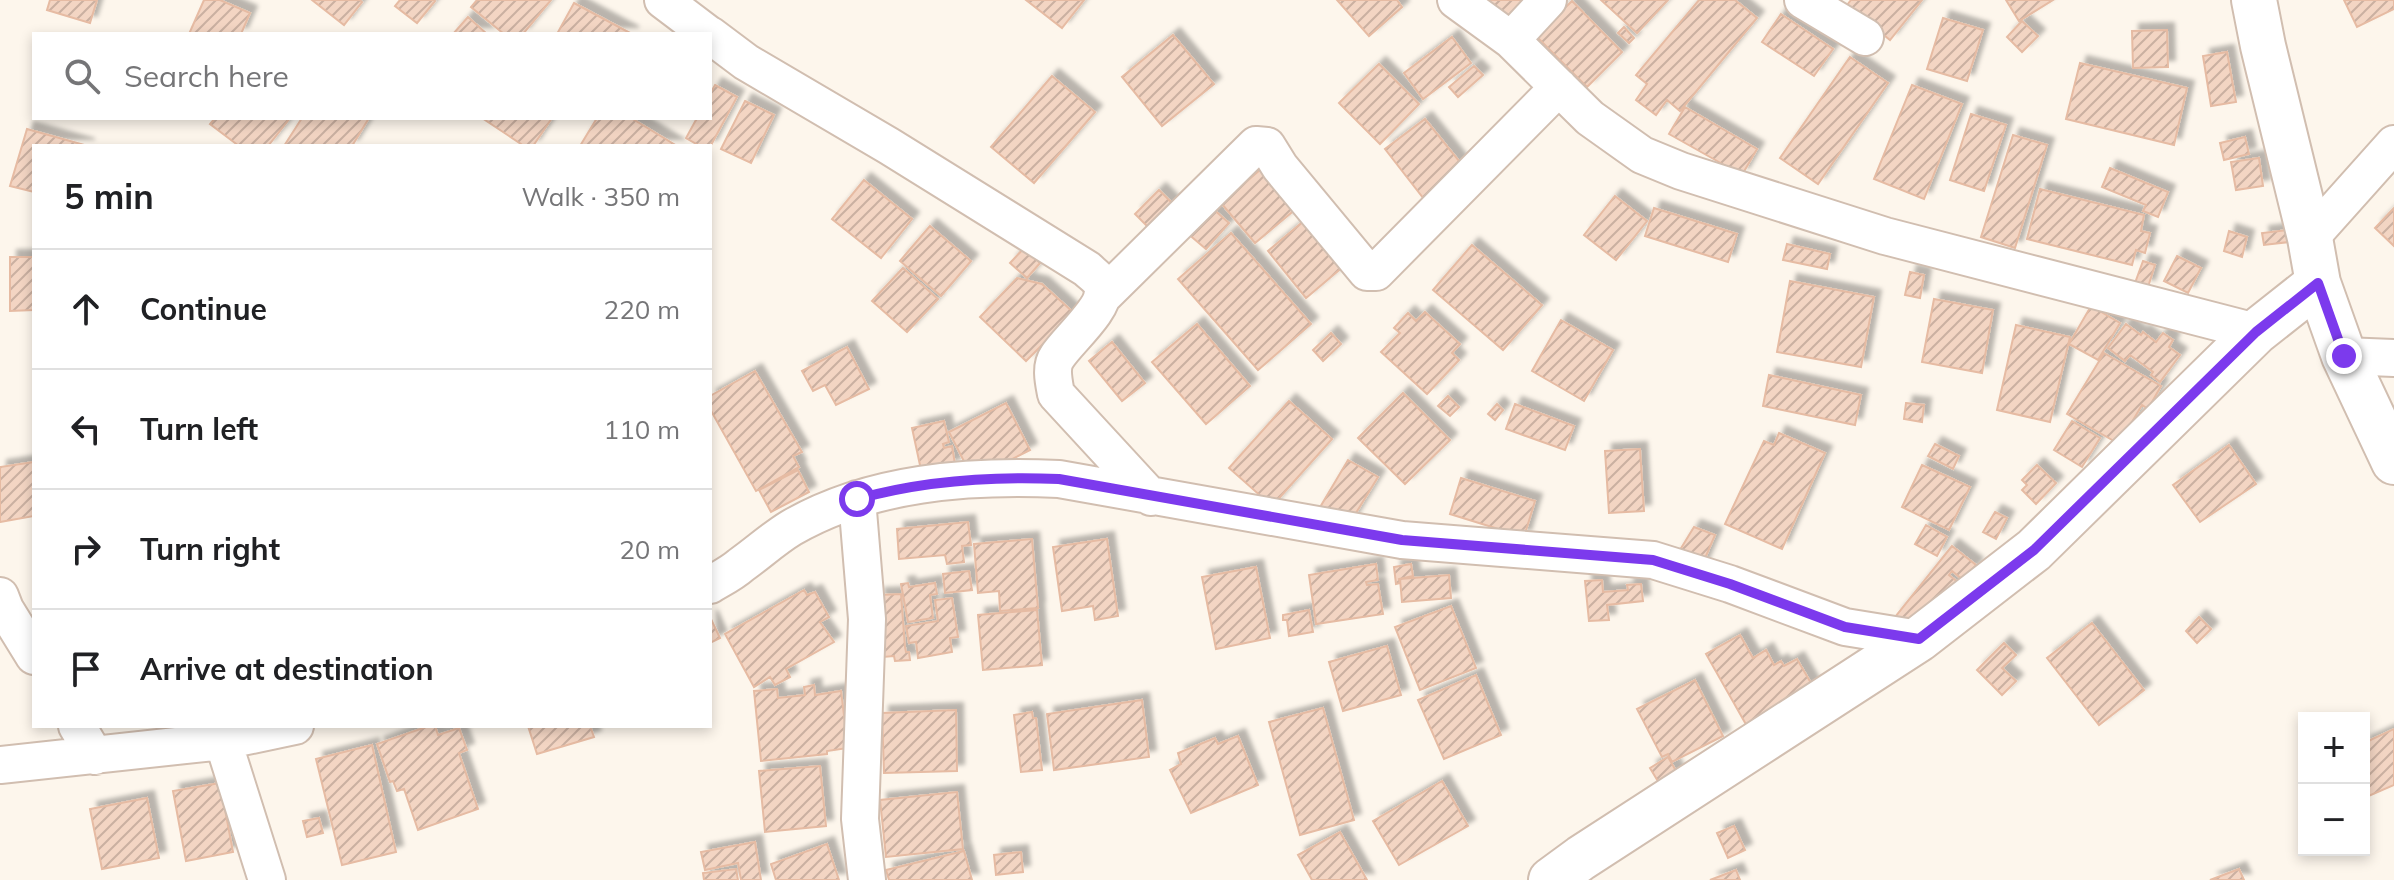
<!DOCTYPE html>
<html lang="en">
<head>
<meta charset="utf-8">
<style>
	body { margin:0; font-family:Mulish,sans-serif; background:#f6f6f6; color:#202124 }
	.controls { position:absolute; right:24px; bottom:24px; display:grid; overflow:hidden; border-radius:0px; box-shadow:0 4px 12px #0003 }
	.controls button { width:72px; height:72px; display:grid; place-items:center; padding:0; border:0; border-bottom:2px solid #e0e0e0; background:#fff; color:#202124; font:40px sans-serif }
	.stop { position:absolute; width:24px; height:24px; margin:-18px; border:6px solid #7c3aed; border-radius:50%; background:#fff }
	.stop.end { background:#7c3aed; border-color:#fff; box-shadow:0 2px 8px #0008 }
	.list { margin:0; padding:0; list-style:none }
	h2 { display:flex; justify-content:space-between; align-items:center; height:104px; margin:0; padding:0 32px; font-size:34px }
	h2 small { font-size:26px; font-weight:400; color:#757577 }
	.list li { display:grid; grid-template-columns:52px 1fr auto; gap:24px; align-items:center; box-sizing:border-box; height:120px; padding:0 32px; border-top:2px solid #e0e0e0 }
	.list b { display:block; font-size:30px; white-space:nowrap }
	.list em { font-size:26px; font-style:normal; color:#757577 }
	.icon { flex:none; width:44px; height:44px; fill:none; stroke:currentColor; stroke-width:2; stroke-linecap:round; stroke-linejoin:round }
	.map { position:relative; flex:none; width:2394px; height:880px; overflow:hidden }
	.search { position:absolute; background:#fff; box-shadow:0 4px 12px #0003; left:32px; top:32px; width:680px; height:88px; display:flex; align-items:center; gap:20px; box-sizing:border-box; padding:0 28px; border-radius:0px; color:#757577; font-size:30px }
	.panel { position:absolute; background:#fff; box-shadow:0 4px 12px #0003; left:32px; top:144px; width:680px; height:584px; border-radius:0px }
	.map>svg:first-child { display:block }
</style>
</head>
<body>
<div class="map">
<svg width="2394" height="880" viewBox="0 0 2394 880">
	<defs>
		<pattern id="building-hatch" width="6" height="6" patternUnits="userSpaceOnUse" patternTransform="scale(2)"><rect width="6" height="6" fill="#f3d5c3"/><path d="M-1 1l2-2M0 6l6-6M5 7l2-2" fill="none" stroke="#cab0a1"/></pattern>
		<filter id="shadow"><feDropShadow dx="7" dy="-7" stdDeviation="2" flood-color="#0004"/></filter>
	</defs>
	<rect width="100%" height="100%" fill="#fdf6ec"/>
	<path fill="url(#building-hatch)" stroke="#e6bba3" stroke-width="2" filter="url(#shadow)" d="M50,0H97L90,23L47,10Z
		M204,0H220L250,13L241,34H189Z
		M312,0H360L362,2L344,25Z
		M400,0H434L435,1L417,23L395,6Z
		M477,0H551L523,34H504L471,7Z
		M1026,0H1084L1062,28Z
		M1337,0H1397L1402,7L1369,36Z
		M1481,0H1544L1514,31Z
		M1601,0H1668L1637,33Z
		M1699,0H1735L1757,18L1680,111L1667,100L1656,115L1636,100L1647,84L1636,75Z
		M1851,0H1922L1890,40L1847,5Z
		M2006,0H2053L2019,21Z
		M2344,0H2394V9L2357,27Z
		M1572,1L1622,52L1587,87L1536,36Z
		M574,3L632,34H557Z
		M1781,14L1833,49L1814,76L1762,42Z
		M468,17L487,34H453Z
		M1943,18L1983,30L1967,81L1927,69Z
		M2022,21L2038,36L2022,52L2007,37Z
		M1624,27L1634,38L1629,43L1618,33Z
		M2167,30L2168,67L2133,68L2132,31Z
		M1173,35L1214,84L1162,126L1122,77Z
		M1452,37L1471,63L1423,99L1404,73Z
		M2227,52L2236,102L2211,106L2203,56Z
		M1850,57L1888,83L1818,184L1780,158Z
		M2080,63L2187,88L2174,145L2066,119Z
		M1379,64L1419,104L1380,144L1339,103Z
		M1474,66L1483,75L1458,97L1449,87Z
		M1052,76L1095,112L1034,183L991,147Z
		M715,85L737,97L710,147L700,146L686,138L697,118H710V94Z
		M1912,85L1962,104L1924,199L1874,179Z
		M745,101L774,115L751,163L721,149Z
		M1685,107L1757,149L1742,175L1669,134Z
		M1971,114L2006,125L1984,191L1950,180Z
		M215,118H290L268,146H239L210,124Z
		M302,118H369L352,146H284Z
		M482,118H552L533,146H524Z
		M597,118H631L677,146H580Z
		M1425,119L1464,167L1424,199L1385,149Z
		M27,129L88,146H34V192L10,186Z
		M2013,135L2047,145L2015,248L1981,237Z
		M2245,137L2249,154L2224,160L2220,143Z
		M2259,158L2263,186L2236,190L2231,162Z
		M1267,164L1302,204L1255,243L1221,203Z
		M2110,168L2168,192L2158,217L2143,211L2146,205L2102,187Z
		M864,180L912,219L881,258L832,219Z
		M2040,189L2144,215L2141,231L2150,233L2145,253L2136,250L2132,265L2027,239Z
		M1159,190L1178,209L1154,233L1135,214Z
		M1615,196L1647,221L1616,260L1584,235Z
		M1211,207L1229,223L1206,249L1187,233Z
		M1654,208L1737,234L1728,262L1645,236Z
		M2394,208V246L2375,228Z
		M1311,215L1350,261L1306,298L1268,251Z
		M930,226L971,261L941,296L900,261Z
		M2288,230L2289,242L2264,245L2262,233Z
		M2229,231L2247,237L2242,257L2224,251Z
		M1231,233L1311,324L1258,370L1178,279Z
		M1787,244L1830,254L1827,269L1783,260Z
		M1472,245L1542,305L1503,350L1433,290Z
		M1024,248L1040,263L1027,278L1010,263Z
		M2177,256L2201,268L2188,293L2164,281Z
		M10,257H34V310L10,311Z
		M2143,261L2155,265L2148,287L2135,283Z
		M903,268L938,299L907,332L872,301Z
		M1910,272L1924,275L1920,298L1905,295Z
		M1017,278L1042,284L1074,313L1026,361L980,317Z
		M1790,281L1874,297L1861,367L1777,352Z
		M1934,299L1993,310L1982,373L1922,362Z
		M2091,306L2120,323L2098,360L2069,344Z
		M1425,312L1460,344L1452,353L1459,360L1427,394L1381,352L1400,333L1394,328L1408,313L1416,321Z
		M1561,320L1613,350L1584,401L1532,371Z
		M1197,324L1250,386L1206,424L1152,362Z
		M2126,324L2141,335L2143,332L2156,342L2163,333L2173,340L2169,347L2180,355L2160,382L2151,375L2153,372L2130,355L2125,361L2108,348Z
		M2016,325L2070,337L2050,422L1997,410Z
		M1331,333L1341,344L1323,361L1313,350Z
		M1112,342L1145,383L1122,401L1089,361Z
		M847,347L869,389L836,405L825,385L813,391L802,371Z
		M2104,353L2161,386L2148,409L2142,405L2119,444L2067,414Z
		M755,371L802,452L793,456L799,467L756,491L710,409V396Z
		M1769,375L1861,395L1855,425L1763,406Z
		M1403,393L1450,440L1405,484L1358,438Z
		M1448,396L1459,407L1450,416L1438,406Z
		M1289,401L1332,439L1272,506L1229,468Z
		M1006,403L1030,450L973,479L949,432Z
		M1906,403L1924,405L1922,422L1904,419Z
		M1497,404L1503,410L1495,420L1488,414Z
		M1515,404L1574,426L1565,450L1506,429Z
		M944,421L949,442L943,444L944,448L952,446L955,464L923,479L912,428Z
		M2072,421L2100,438L2082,467L2054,450Z
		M1779,433L1825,453L1782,549L1725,524L1764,441L1774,445Z
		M1935,444L1959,456L1953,469L1928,456Z
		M2229,445L2256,484L2200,522L2173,485Z
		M1640,449L1644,511L1609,513L1605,451Z
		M1348,460L1378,477L1348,526L1319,509Z
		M34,462V516L0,522V467Z
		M1922,465L1970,487L1949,530L1902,507Z
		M2037,465L2056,483L2036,504L2022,490L2027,485L2022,480Z
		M798,470L809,492L771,512L759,490Z
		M1461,478L1535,501L1524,537L1450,514Z
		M1995,512L2007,518L1996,539L1983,532Z
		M968,522L971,545L962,546L964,562L947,564L945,555L899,559L897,529Z
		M1926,525L1947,537L1937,556L1915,544Z
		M1694,527L1715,535L1700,570L1675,558Z
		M1032,539L1038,608L1000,611L999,591L978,593L974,544Z
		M1107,539L1118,616L1095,620L1093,606L1062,611L1053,547Z
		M1952,546L1976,565L1963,580L1952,571L1949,575L1959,583L1910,629L1895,617Z
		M1376,564L1378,580L1366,582L1367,585L1378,584L1383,614L1316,624L1309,575Z
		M1411,564L1413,576L1399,579L1400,583L1396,584L1394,567Z
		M1256,567L1270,638L1216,649L1202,577Z
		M969,571L972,590L945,593L943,574Z
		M1449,575L1451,598L1402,602L1400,579Z
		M1602,580L1603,592L1628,590L1627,585L1641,584L1643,601L1607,605L1609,620L1589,621L1585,581Z
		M908,583L909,587L935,583L937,594L930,595L933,618L908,622L901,584Z
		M804,590L807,595L815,592L829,617L820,622L834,642L786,669L790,677L775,685L770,677L754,687L725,634Z
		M901,594L905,647L906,652H909L910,660L895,661L894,656L883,657L878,595Z
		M952,598L958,637L950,638L952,652L918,658L916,642L909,643L906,626L938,621L935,600Z
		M1451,606L1476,668L1420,690L1395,627Z
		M1037,610L1042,665L983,670L978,615Z
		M1309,610L1313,632L1289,636L1287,620H1283V615Z
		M710,617L720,638L710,643Z
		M2199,617L2211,629L2197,643L2186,631Z
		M2092,623L2144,690L2099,725L2047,658Z
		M1740,635L1753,658L1766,650L1774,665L1781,661L1784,666L1797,659L1815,690L1752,735L1706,654Z
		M2004,643L2016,655L2002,668L2016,681L2002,695L1977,670Z
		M1387,646L1401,695L1343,711L1329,662Z
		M1476,675L1501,735L1444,759L1418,700Z
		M1695,680L1723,736L1672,762L1668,754L1662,757L1637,709Z
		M814,685L815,695L841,691L848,748L827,751V754L761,761L754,691L777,689L778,698L805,695L804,687Z
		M1142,700L1149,757L1054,770L1047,714Z
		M1323,708L1354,820L1300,835L1269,722Z
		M956,710L957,771L884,773L882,713Z
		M1032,712L1033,718H1036L1042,770L1021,772L1014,715Z
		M429,726H435L438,735L459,728L467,750L459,753L478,809L418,830L404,789L397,791L393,781L390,782L377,744Z
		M528,726H590L594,737L537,754Z
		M2394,729V785L2364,798V743Z
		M1238,736L1258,785L1191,813L1170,770L1181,764L1178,753L1215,738L1218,744Z
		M372,745L396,852L342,865L316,759Z
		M1668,757L1683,783L1665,793L1650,768Z
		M820,766L826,826L765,832L759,771Z
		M1442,781L1468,826L1399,865L1373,821Z
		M220,783L233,852L186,861L173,791Z
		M957,792L963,849L886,857L880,800Z
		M147,798L159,858L102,869L90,809Z
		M319,818L323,833L307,837L303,821Z
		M1734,826L1745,850L1728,858L1717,833Z
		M1340,832L1367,880H1312L1298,855Z
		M755,842L761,880H741L738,863L705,870L701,852Z
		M827,844L839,880H776L771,864Z
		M964,851L972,880H889L886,870Z
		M1021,852L1023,872L996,875L994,855Z
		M736,869L738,880H704L703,873Z
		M2239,869L2244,880H2210Z
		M1736,870L1740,880H1710Z"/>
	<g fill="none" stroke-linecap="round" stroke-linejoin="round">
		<g stroke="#d1beb0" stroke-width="40">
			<path id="minor" d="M663,0L708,34
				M1456,0L1511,40L1590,118L1642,155L1681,171L1885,236L2256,332
				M1803,0L1865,37
				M710,35L746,62L889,146L1087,269C1093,275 1102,280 1103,289C1105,309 1067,341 1057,357C1050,367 1054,383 1056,394L1151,497
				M1511,40L1548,0
				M2310,238L2394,144
				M1102,297L1256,145L1267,146L1280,167L1367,272H1376L1559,87
				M2344,356L2394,358
				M857,499L867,619L860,819L867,880
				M710,585C720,579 732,573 741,565C758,553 773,539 791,528C870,482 969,475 1059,479L1402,540L1653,560L1730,584L1845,627L1919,639
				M0,596L5,609L34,656
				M77,726L95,756
				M223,741L267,880
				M0,765L223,741L295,726"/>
		</g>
		<g stroke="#d1beb0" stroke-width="48">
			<path id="tertiary" d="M2254,0L2263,46L2310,238L2318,283L2344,356L2394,462
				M1551,880L1581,858L1919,639L2034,550L2256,332L2318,283"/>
		</g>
		<use href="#minor" stroke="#fff" stroke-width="36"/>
		<use href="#tertiary" stroke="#fff" stroke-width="44"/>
	</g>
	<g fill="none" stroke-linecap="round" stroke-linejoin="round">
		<path stroke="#7c3aed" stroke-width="10" d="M857,499C922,481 992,476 1059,479L1402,540L1653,560L1730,584L1845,627L1919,639L2034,550L2256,332L2318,283L2344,356"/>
	</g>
</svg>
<div class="controls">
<button>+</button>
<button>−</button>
</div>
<div class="stop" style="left:857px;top:499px"></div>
<div class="stop end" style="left:2344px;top:356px"></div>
<div class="search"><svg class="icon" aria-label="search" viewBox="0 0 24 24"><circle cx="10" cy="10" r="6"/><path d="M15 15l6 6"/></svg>Search here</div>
<section class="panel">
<h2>5 min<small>Walk · 350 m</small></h2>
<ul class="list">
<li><svg class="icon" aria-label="ahead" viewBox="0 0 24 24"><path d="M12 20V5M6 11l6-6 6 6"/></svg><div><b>Continue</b></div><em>220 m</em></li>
<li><svg class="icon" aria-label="left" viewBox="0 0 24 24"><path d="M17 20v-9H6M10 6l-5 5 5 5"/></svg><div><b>Turn left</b></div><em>110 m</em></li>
<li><svg class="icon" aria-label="right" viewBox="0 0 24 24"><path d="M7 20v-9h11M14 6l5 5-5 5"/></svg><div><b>Turn right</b></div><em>20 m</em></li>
<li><svg class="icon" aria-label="arrive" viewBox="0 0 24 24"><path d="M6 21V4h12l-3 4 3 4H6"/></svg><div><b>Arrive at destination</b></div></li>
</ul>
</section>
</div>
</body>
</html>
